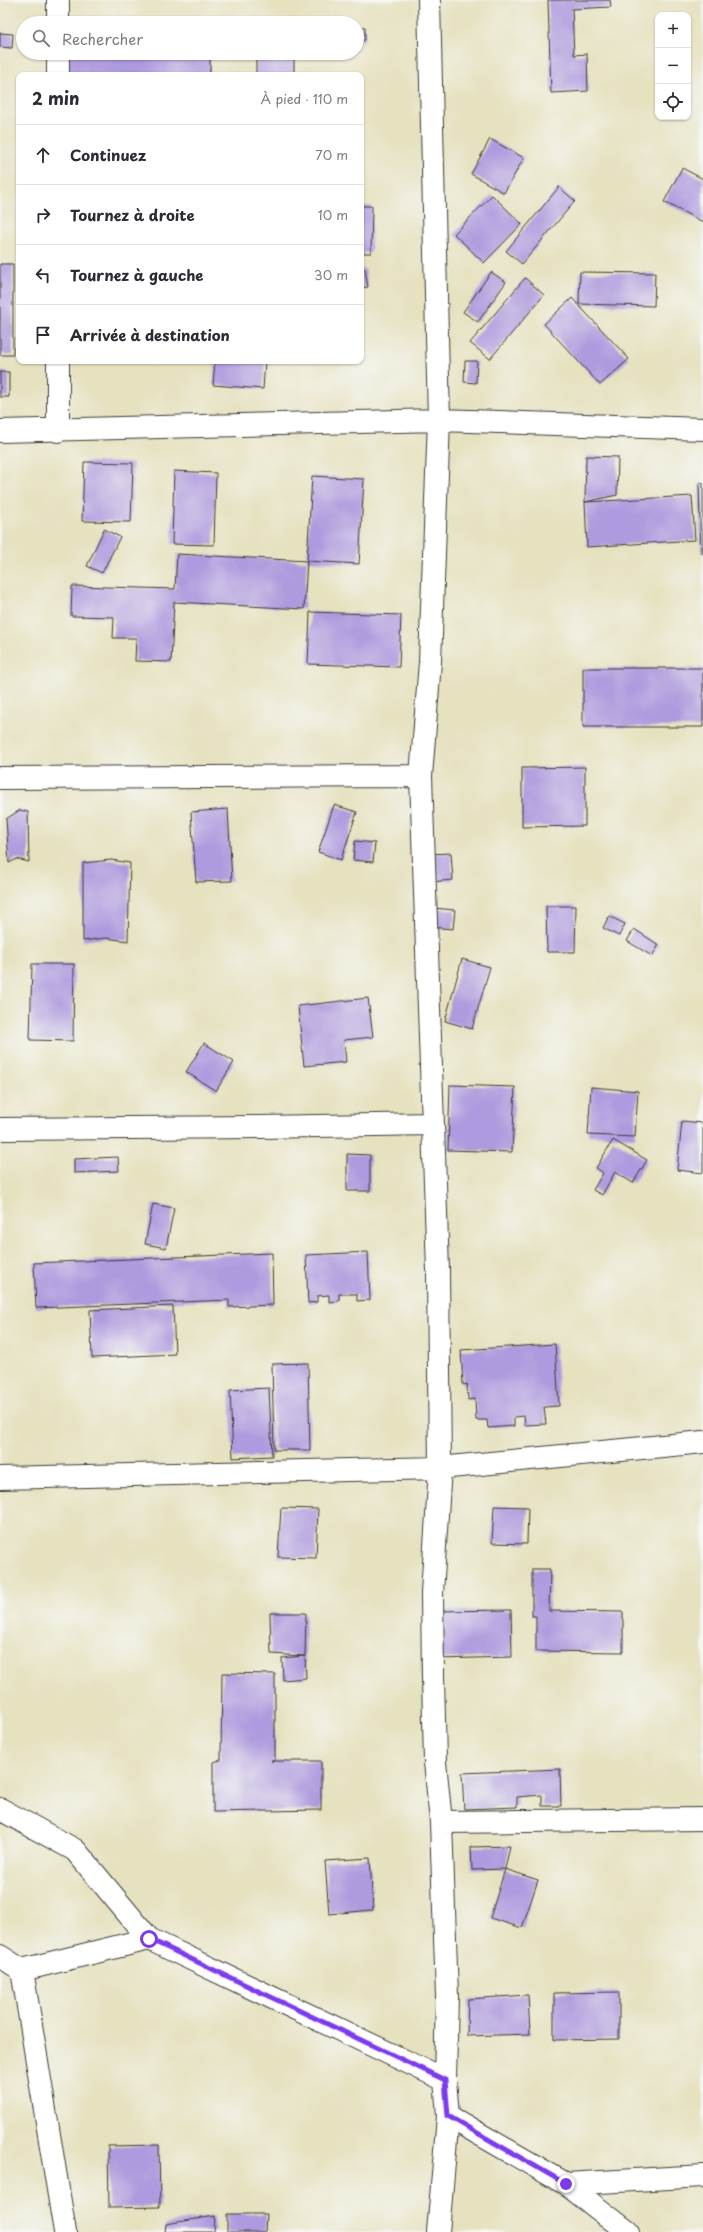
<!DOCTYPE html>
<html lang="fr">
<head>
<meta charset="utf-8">
<style>
	body { margin:0; font-family:"Playpen Sans",sans-serif; background:#f2f2f3; color:#2b2b33 }
	.controls { position:absolute; right:12px; top:12px; display:grid; overflow:hidden; border-radius:8px; box-shadow:0 1px 3px #0004 }
	.controls button { width:36px; height:36px; display:grid; place-items:center; padding:0; border:0; border-bottom:1px solid #e1e1e2; background:#fff; color:#2b2b33; font:20px sans-serif }
	.stop { position:absolute; width:12px; height:12px; margin:-9px; border:3px solid #7c3aed; border-radius:50%; background:#fff }
	.stop.end { background:#7c3aed; border-color:#fff; box-shadow:0 1px 4px #0008 }
	.list { margin:0; padding:0; list-style:none }
	h2 { display:flex; justify-content:space-between; align-items:center; height:52px; margin:0; padding:0 16px; font-size:17px }
	h2 small { font-size:13px; font-weight:400; color:#7c7c81 }
	.list li { display:grid; grid-template-columns:26px 1fr auto; gap:12px; align-items:center; box-sizing:border-box; height:60px; padding:0 16px; border-top:1px solid #e1e1e2 }
	.list b { display:block; font-size:15px; white-space:nowrap }
	.list em { font-size:13px; font-style:normal; color:#7c7c81 }
	.icon { flex:none; width:22px; height:22px; fill:none; stroke:currentColor; stroke-width:2; stroke-linecap:round; stroke-linejoin:round }
	.map { position:relative; flex:none; width:703px; height:2232px; overflow:hidden }
	.search { position:absolute; background:#fff; box-shadow:0 1px 3px #0004; left:16px; top:16px; width:348px; height:44px; display:flex; align-items:center; gap:10px; box-sizing:border-box; padding:0 14px; border-radius:22px; color:#7c7c81; font-size:15px }
	.panel { position:absolute; background:#fff; box-shadow:0 1px 3px #0004; left:16px; top:72px; width:348px; height:292px; border-radius:8px }
	.map>svg:first-child { display:block }
</style>
</head>
<body>
<div class="map">
<svg width="703" height="2232" viewBox="0 0 703 2232">
	<rect width="100%" height="100%" fill="#f6f6f2"/>
	<filter id="ink" filterUnits="userSpaceOnUse"><feTurbulence type="fractalNoise" baseFrequency=".025" numOctaves="2"/><feDisplacementMap in="SourceGraphic" scale="8" xChannelSelector="R" yChannelSelector="G"/><feConvolveMatrix kernelMatrix="1 2 1 2 8 2 1 2 1" color-interpolation-filters="sRGB"/></filter>
	<filter id="wash" filterUnits="userSpaceOnUse"><feTurbulence type="fractalNoise" baseFrequency=".012" numOctaves="4" result="noise"/><feDisplacementMap in="SourceGraphic" scale="16" xChannelSelector="R" yChannelSelector="G"/><feGaussianBlur stdDeviation="0.9" result="paint"/><feColorMatrix in="noise" values="0 0 0 0 0 0 0 0 0 0 0 0 0 0 0 0 0 1.4 0 .05"/><feComposite in="paint" operator="in"/></filter>
	<g filter="url(#wash)">
		<rect width="100%" height="100%" fill="#e6e1bf"/>
		<g id="blocks">
			<path fill="#ae9ade" d="M548,0H610L611,7L572,9L574,55L587,54L588,91L551,93Z
				M357,27H365V40L357,41Z
				M0,33L13,34L12,48L0,47Z
				M60,53H210V75H60Z
				M256,53H294V75H256Z
				M490,139L524,158L504,193L471,174Z
				M682,168L703,179V222L664,202Z
				M559,187L575,201L522,264L506,251Z
				M492,195L522,224L484,263L454,234Z
				M361,206H372L371,253H361Z
				M0,264H13V355H0Z
				M361,269H365L368,287L361,288Z
				M491,272L506,282L478,322L463,312Z
				M580,272L655,273L654,306L579,304Z
				M525,278L544,295L490,359L470,343Z
				M572,298L629,359L600,385L544,324Z
				M215,361H265L263,389L213,385Z
				M465,361H477L476,383L464,382Z
				M0,372H9V397H0Z
				M586,456L618,457L617,495L585,502Z
				M84,462L133,463L131,522L82,521Z
				M174,471L216,473L214,545L172,544Z
				M312,476L364,479L359,564L307,561Z
				M699,483H703V553H701Z
				M692,496L695,540L587,547L585,502Z
				M104,529L120,537L102,573L87,566Z
				M177,554L307,561L304,609L174,602L171,662L135,661L136,638H113L114,617L71,616L72,586L175,589Z
				M310,612L401,615L399,667L308,664Z
				M583,668H703V727H583Z
				M585,767V826L522,827V768Z
				M334,805L357,812L341,860L318,852Z
				M228,809L232,881L196,882L191,812Z
				M20,810L28,812L29,862L17,859L9,863L6,819Z
				M355,841L375,843L373,862L353,860Z
				M451,853L453,880L430,882L428,854Z
				M111,860L130,863L128,941L105,938L83,941V863Z
				M546,906H576L575,952H547Z
				M433,908L455,910L453,929L430,927Z
				M609,916L625,924L619,936L603,928Z
				M634,929L659,945L652,956L627,941Z
				M462,959L490,967L472,1029L445,1021Z
				M32,964H74L73,1041L30,1040Z
				M368,998L373,1037L344,1040L346,1062L304,1066L298,1006Z
				M204,1043L234,1062L216,1091L186,1072Z
				M450,1085L515,1087L512,1152L448,1150Z
				M591,1087L638,1091L635,1137L588,1135Z
				M682,1121L703,1123V1173L677,1170Z
				M613,1140L647,1160L633,1183L615,1172L602,1195L593,1190L603,1173L596,1168Z
				M347,1154L370,1155V1191H347Z
				M118,1157L119,1171L74,1173V1159Z
				M153,1204L174,1208L166,1248L145,1244Z
				M368,1252L370,1300L357,1301V1294H339V1301L329,1302V1295L317,1296V1302L308,1303L306,1255Z
				M272,1253L273,1305L229,1307V1300L36,1308L34,1263Z
				M173,1306L175,1354L92,1358L90,1310Z
				M555,1344L559,1406L544,1407L546,1424L525,1425L524,1416L514,1417V1426L488,1428L487,1420H476L475,1399L468,1400L467,1384L463,1385L461,1350Z
				M308,1363L310,1450H274L272,1364Z
				M269,1388L272,1456L233,1458L230,1390Z
				M494,1506L528,1507L527,1544L492,1543Z
				M281,1508L318,1509L316,1558L278,1557Z
				M532,1569H550L549,1611L623,1612V1652L536,1651V1616H532Z
				M511,1610L512,1657L438,1659V1611Z
				M270,1613H306L305,1656L271,1654Z
				M305,1656L306,1678L283,1680L282,1658Z
				M222,1673L275,1674V1760L271,1761H321V1810L213,1812V1762L221,1760Z
				M560,1769L561,1806H542V1795L517,1797V1807L464,1809L462,1773Z
				M510,1846L505,1869L472,1870L471,1847Z
				M370,1858L373,1910L329,1914L325,1861Z
				M505,1869L538,1880L522,1928L490,1918Z
				M619,1992V2039L554,2040V1993Z
				M528,1995L530,2034L467,2036L468,1999Z
				M159,2145L160,2207L109,2208L108,2146Z
				M227,2214H266L265,2232H227Z
				M215,2216L214,2232H165L166,2224Z"/>
		</g>
	</g>
	<g filter="url(#ink)">
		<use href="#blocks" fill-opacity="0" stroke="#3a3a34" stroke-width="1"/>
		<g fill="none" stroke-linecap="round" stroke-linejoin="round">
			<g stroke="#3a3a34" stroke-width="24">
				<path id="street" d="M429,0L439,420L430,662L421,776L438,1270L440,1468L432,1593L433,1676L435,1762L441,1822L447,1996L445,2080L448,2116L438,2232
					M58,23V0
					M58,75V53
					M0,431L439,420L703,429
					M58,431V361
					M0,778L421,776
					M0,1129L259,1127L433,1124
					M0,1478L440,1468L703,1442
					M0,1809L75,1850L149,1939L445,2080
					M441,1822L703,1819
					M0,1956L22,1970L149,1939
					M22,1970L65,2232
					M448,2116L566,2184L628,2232
					M566,2184L703,2176"/>
			</g>
			<use href="#street" stroke="#fff" stroke-width="22"/>
		</g>
	</g>
	<g fill="none" stroke-linecap="round" stroke-linejoin="round" filter="url(#ink)">
		<path stroke="#7c3aed" stroke-width="5" d="M149,1939L445,2080L448,2116L566,2184"/>
	</g>
</svg>
<div class="controls">
<button>+</button>
<button>−</button>
<button><svg class="icon" aria-label="locate" viewBox="0 0 24 24"><circle cx="12" cy="12" r="6"/><path d="M12 2v4M12 18v4M2 12h4M18 12h4"/></svg></button>
</div>
<div class="stop" style="left:149px;top:1939px"></div>
<div class="stop end" style="left:566px;top:2184px"></div>
<div class="search"><svg class="icon" aria-label="search" viewBox="0 0 24 24"><circle cx="10" cy="10" r="6"/><path d="M15 15l6 6"/></svg>Rechercher</div>
<section class="panel">
<h2>2 min<small>À pied · 110 m</small></h2>
<ul class="list">
<li><svg class="icon" aria-label="ahead" viewBox="0 0 24 24"><path d="M12 20V5M6 11l6-6 6 6"/></svg><div><b>Continuez</b></div><em>70 m</em></li>
<li><svg class="icon" aria-label="right" viewBox="0 0 24 24"><path d="M7 20v-9h11M14 6l5 5-5 5"/></svg><div><b>Tournez à droite</b></div><em>10 m</em></li>
<li><svg class="icon" aria-label="left" viewBox="0 0 24 24"><path d="M17 20v-9H6M10 6l-5 5 5 5"/></svg><div><b>Tournez à gauche</b></div><em>30 m</em></li>
<li><svg class="icon" aria-label="arrive" viewBox="0 0 24 24"><path d="M6 21V4h12l-3 4 3 4H6"/></svg><div><b>Arrivée à destination</b></div></li>
</ul>
</section>
</div>
</body>
</html>
